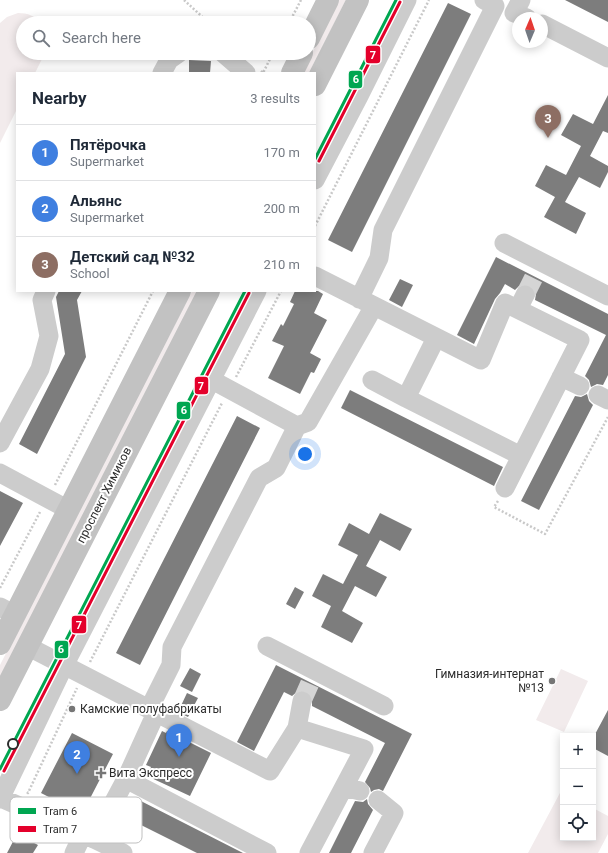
<!DOCTYPE html>
<html lang="en">
<head>
<meta charset="utf-8">
<style>
	body { margin:0; font-family:Roboto,sans-serif; background:#f6f6f7; color:#1f2937 }
	.controls { position:absolute; right:12px; bottom:12px; display:grid; overflow:hidden; border-radius:0px; box-shadow:0 2px 10px #0003 }
	.controls button { width:36px; height:36px; display:grid; place-items:center; padding:0; border:0; border-bottom:1px solid #e0e1e3; background:#fff; color:#1f2937; font:20px sans-serif }
	.compass { position:absolute; left:512px; top:12px; width:36px; height:36px; border-radius:50%; background:#fff; box-shadow:0 2px 10px #0003; rotate:2deg }
	.you { position:absolute; left:305px; top:454px; width:14px; height:14px; margin:-10px; border:3px solid #fff; border-radius:50%; background:#1a73e8; box-shadow:0 0 0 6px #1a73e833 }
	.badge { display:grid; place-items:center; width:26px; height:26px; border-radius:50%; background:#767676; color:#fff; font-size:13px; font-weight:700 }
	.pin { position:absolute; translate:-50% -33px; filter:drop-shadow(0 1px 2px #0008) }
	.pin::after { content:''; position:absolute; top:21px; width:14px; height:12px; background:inherit; clip-path:polygon(0 0,100% 0,50% 100%) }
	.list { margin:0; padding:0; list-style:none }
	h2 { display:flex; justify-content:space-between; align-items:center; height:52px; margin:0; padding:0 16px; font-size:17px }
	h2 small { font-size:13px; font-weight:400; color:#747a83 }
	.list li { display:grid; grid-template-columns:26px 1fr auto; gap:12px; align-items:center; box-sizing:border-box; height:56px; padding:0 16px; border-top:1px solid #e0e1e3 }
	.list b { display:block; font-size:15px; white-space:nowrap }
	.list p { margin:0; font-size:13px; white-space:nowrap; color:#747a83 }
	.list em { font-size:13px; font-style:normal; color:#747a83 }
	.icon { flex:none; width:22px; height:22px; fill:none; stroke:currentColor; stroke-width:2; stroke-linecap:round; stroke-linejoin:round }
	.map { position:relative; flex:none; width:608px; height:853px; overflow:hidden }
	.search { position:absolute; background:#fff; box-shadow:0 2px 10px #0003; left:16px; top:16px; width:300px; height:44px; display:flex; align-items:center; gap:10px; box-sizing:border-box; padding:0 14px; border-radius:22px; color:#747a83; font-size:15px }
	.panel { position:absolute; background:#fff; box-shadow:0 2px 10px #0003; left:16px; top:72px; width:300px; height:220px; border-radius:0px }
	.map>svg:first-child { display:block }
</style>
</head>
<body>
<div class="map">
<svg width="608" height="853" viewBox="0 0 608 853">
	<rect width="100%" height="100%" fill="#fff"/>
	<path fill="#f2ebec" d="M339,0H346L309,73H302Z
		M18,13C28,13 35,16 42,23H23V53H45L35,73H17V109L0,143V23L7,17Z
		M192,291H199L0,678V665Z
		M561,669L588,681L564,732L536,720Z
		M561,791L563,793V838H593V808L608,816V834L598,853H528Z"/>
	<path fill="#7d7d7d" d="M565,0H608V22Z
		M448,3L471,14L352,252L328,240Z
		M189,60L211,61L210,73H189Z
		M608,95V133L603,131L590,156L608,166V172L600,188L579,177L565,202L586,213L576,234L544,217L555,197L535,186L546,165L566,175L581,146L561,135L573,114L593,124Z
		M496,257L608,314V375L603,385L597,384L591,387L589,380L585,376L606,335L535,300L536,294L534,289L530,285L524,284L519,286L515,290L505,284L500,293L495,299L474,344L457,335Z
		M400,279L413,285L402,307L389,300Z
		M59,291H82L77,300L86,357L37,454L19,444L65,354L56,297Z
		M295,291H318L323,294L314,313L327,320L310,353L321,359L314,373L311,372L300,394L268,378L284,346L272,341L281,324L283,326L294,304L290,302Z
		M350,390L503,467L494,486L341,408Z
		M587,394L589,401L593,405L539,510L521,501L575,396L581,397Z
		M237,416L260,428L140,665L116,653Z
		M0,491L23,503L0,546Z
		M380,513L412,529L400,551L380,540L366,566L387,577L376,597L355,586L342,611L363,623L352,643L321,627L331,606L312,596L323,574L343,584L358,555L338,545L349,523L369,534Z
		M295,587L304,592L295,609L286,604Z
		M276,665L412,734L383,791L379,789L374,790L371,792L370,788L365,782L385,743L312,706V697L309,692L304,690L298,691L292,696L284,692L254,751L237,742Z
		M190,668L201,674L192,692L180,686Z
		M187,693L198,698L188,717L178,712Z
		M608,710V756L593,748V738Z
		M162,731L166,733L167,731L211,753L190,796L147,776L151,767L146,765Z
		M72,733L113,754L82,814L41,793Z
		M133,797L243,853H197L123,816Z
		M367,799L368,804L373,810L351,853H329L355,801L363,802Z
		M17,834L38,845L33,853H7Z"/>
	<g fill="none" stroke-linecap="round" stroke-linejoin="round">
		<path stroke="#d5d5d5" stroke-width="19" stroke-dasharray="19 10" stroke-linecap="butt" d="M525,295L534,277
			M302,701L310,683"/>
		<path stroke="#c9c9c9" stroke-width="2.5" stroke-dasharray="2 2" stroke-linecap="butt" d="M184,0L209,23
			M289,23L301,0
			M261,71L263,73L273,53
			M315,226L429,0
			M236,377L281,291
			M55,485L153,291
			M498,501L494,507L545,534L608,417
			M0,588L40,512
			M90,662L222,403
			M27,792L28,793L77,688"/>
		<path stroke="#ccc" stroke-width="19" d="M521,0L514,13L527,18
			M542,24L608,58
			M223,53L246,73
			M162,73L169,60L179,53
			M315,180L359,96L407,0
			M504,243L608,296
			M315,276L481,360L505,303L580,340L505,488
			M359,299L379,258L383,230L495,6L484,0
			M518,309L525,295
			M436,338L406,398L521,456
			M561,377L580,386
			M212,380L297,426
			M372,380L406,398
			M598,395L608,400
			M0,443L40,369L49,336L42,300L46,291
			M0,473L69,510
			M0,607L15,615
			M27,646L149,709L171,665L172,647L259,478L276,468L297,426L308,422L374,306
			M267,646L384,706
			M149,709L270,771L297,728L364,749L309,853
			M297,728L302,701
			M126,779L267,853
			M344,787L360,791
			M1,798L83,834L74,853
			M0,799L64,666L257,291
			M83,834L94,839L126,779L156,713
			M94,839L123,853
			M373,853L394,813L378,800"/>
		<path stroke="#c2c2c2" stroke-width="22" d="M309,38L328,0
			M292,73L302,53
			M315,85L358,0
			M0,644L180,291
			M0,700L209,291"/>
		<g stroke="#fff" stroke-width="6">
			<path id="tram-1" d="M315,159L396,0
				M0,769L245,291"/>
		</g>
		<g stroke="#fff" stroke-width="6">
			<path id="tram-2" d="M319,161L400,2
				M4,771L249,293"/>
		</g>
		<use href="#tram-1" stroke="#00a651" stroke-width="3"/>
		<use href="#tram-2" stroke="#e4002b" stroke-width="3"/>
	</g>
	<g fill="#767676" stroke="#fff" stroke-width="1.5">
		<circle cx="552" cy="681" r="4"/>
		<circle cx="72" cy="709" r="4"/>
		<path d="M99 767h4v4h4v4h-4v4h-4v-4h-4v-4h4z"/>
	</g>
	<circle fill="#fff" stroke="#2c2c2c" stroke-width="2" cx="13" cy="744" r="5"/>
	<g text-anchor="middle" dominant-baseline="central" stroke-width="4" stroke-linejoin="round" paint-order="stroke">
		<g font-size="12" fill="#2c2c2c" stroke="#fff">
			<text transform="translate(104 495) rotate(-63)">проспект Химиков</text>
		</g>
		<g font-size="12" fill="#2c2c2c" stroke="#fff" text-anchor="start">
			<text x="544" y="674" text-anchor="end">Гимназия-интернат<tspan x="544" dy="14">№13</tspan></text>
			<text x="80" y="709">Камские полуфабрикаты</text>
			<text x="109" y="773">Вита Экспресс</text>
		</g>
	</g>
	<rect x="10" y="797" width="132" height="46" rx="6" fill="#fff" stroke="#c0c0c0" stroke-width="1"/>
	<rect x="18" y="808" width="18" height="6" fill="#00a651"/>
	<rect x="18" y="826" width="18" height="6" fill="#e4002b"/>
	<g font-size="11" fill="#2c2c2c">
		<text x="43" y="815">Tram 6</text>
		<text x="43" y="833">Tram 7</text>
	</g>
	<g stroke="#fff" stroke-width="1.5">
		<rect x="365" y="45" width="16" height="19" rx="4" fill="#e4002b"/>
		<rect x="348" y="70" width="15" height="19" rx="4" fill="#00a651"/>
		<rect x="194" y="376" width="15" height="19" rx="4" fill="#e4002b"/>
		<rect x="176" y="401" width="15" height="19" rx="4" fill="#00a651"/>
		<rect x="71" y="615" width="16" height="19" rx="4" fill="#e4002b"/>
		<rect x="54" y="640" width="15" height="19" rx="4" fill="#00a651"/>
	</g>
	<g font-size="11" text-anchor="middle" font-weight="bold" fill="#fff">
		<text x="373" y="59">7</text>
		<text x="356" y="83">6</text>
		<text x="201" y="390">7</text>
		<text x="184" y="414">6</text>
		<text x="79" y="629">7</text>
		<text x="61" y="653">6</text>
	</g>
</svg>
<div class="controls">
<button>+</button>
<button>−</button>
<button><svg class="icon" aria-label="locate" viewBox="0 0 24 24"><circle cx="12" cy="12" r="6"/><path d="M12 2v4M12 18v4M2 12h4M18 12h4"/></svg></button>
</div>
<svg class="compass" viewBox="-18 -18 36 36"><path d="M0-13l5 13h-10z" fill="#e53935"/><path d="M0 13l5-13h-10z" fill="#747a83"/></svg>
<div class="you"></div>
<div class="pin badge" style="left:179px;top:757px;background:#3f7fe0">1</div>
<div class="pin badge" style="left:77px;top:774px;background:#3f7fe0">2</div>
<div class="pin badge" style="left:548px;top:138px;background:#8d6e63">3</div>
<div class="search"><svg class="icon" aria-label="search" viewBox="0 0 24 24"><circle cx="10" cy="10" r="6"/><path d="M15 15l6 6"/></svg>Search here</div>
<section class="panel">
<h2>Nearby<small>3 results</small></h2>
<ul class="list">
<li><span class="badge" style="background:#3f7fe0">1</span><div><b>Пятёрочка</b><p>Supermarket</p></div><em>170 m</em></li>
<li><span class="badge" style="background:#3f7fe0">2</span><div><b>Альянс</b><p>Supermarket</p></div><em>200 m</em></li>
<li><span class="badge" style="background:#8d6e63">3</span><div><b>Детский сад №32</b><p>School</p></div><em>210 m</em></li>
</ul>
</section>
</div>
</body>
</html>
